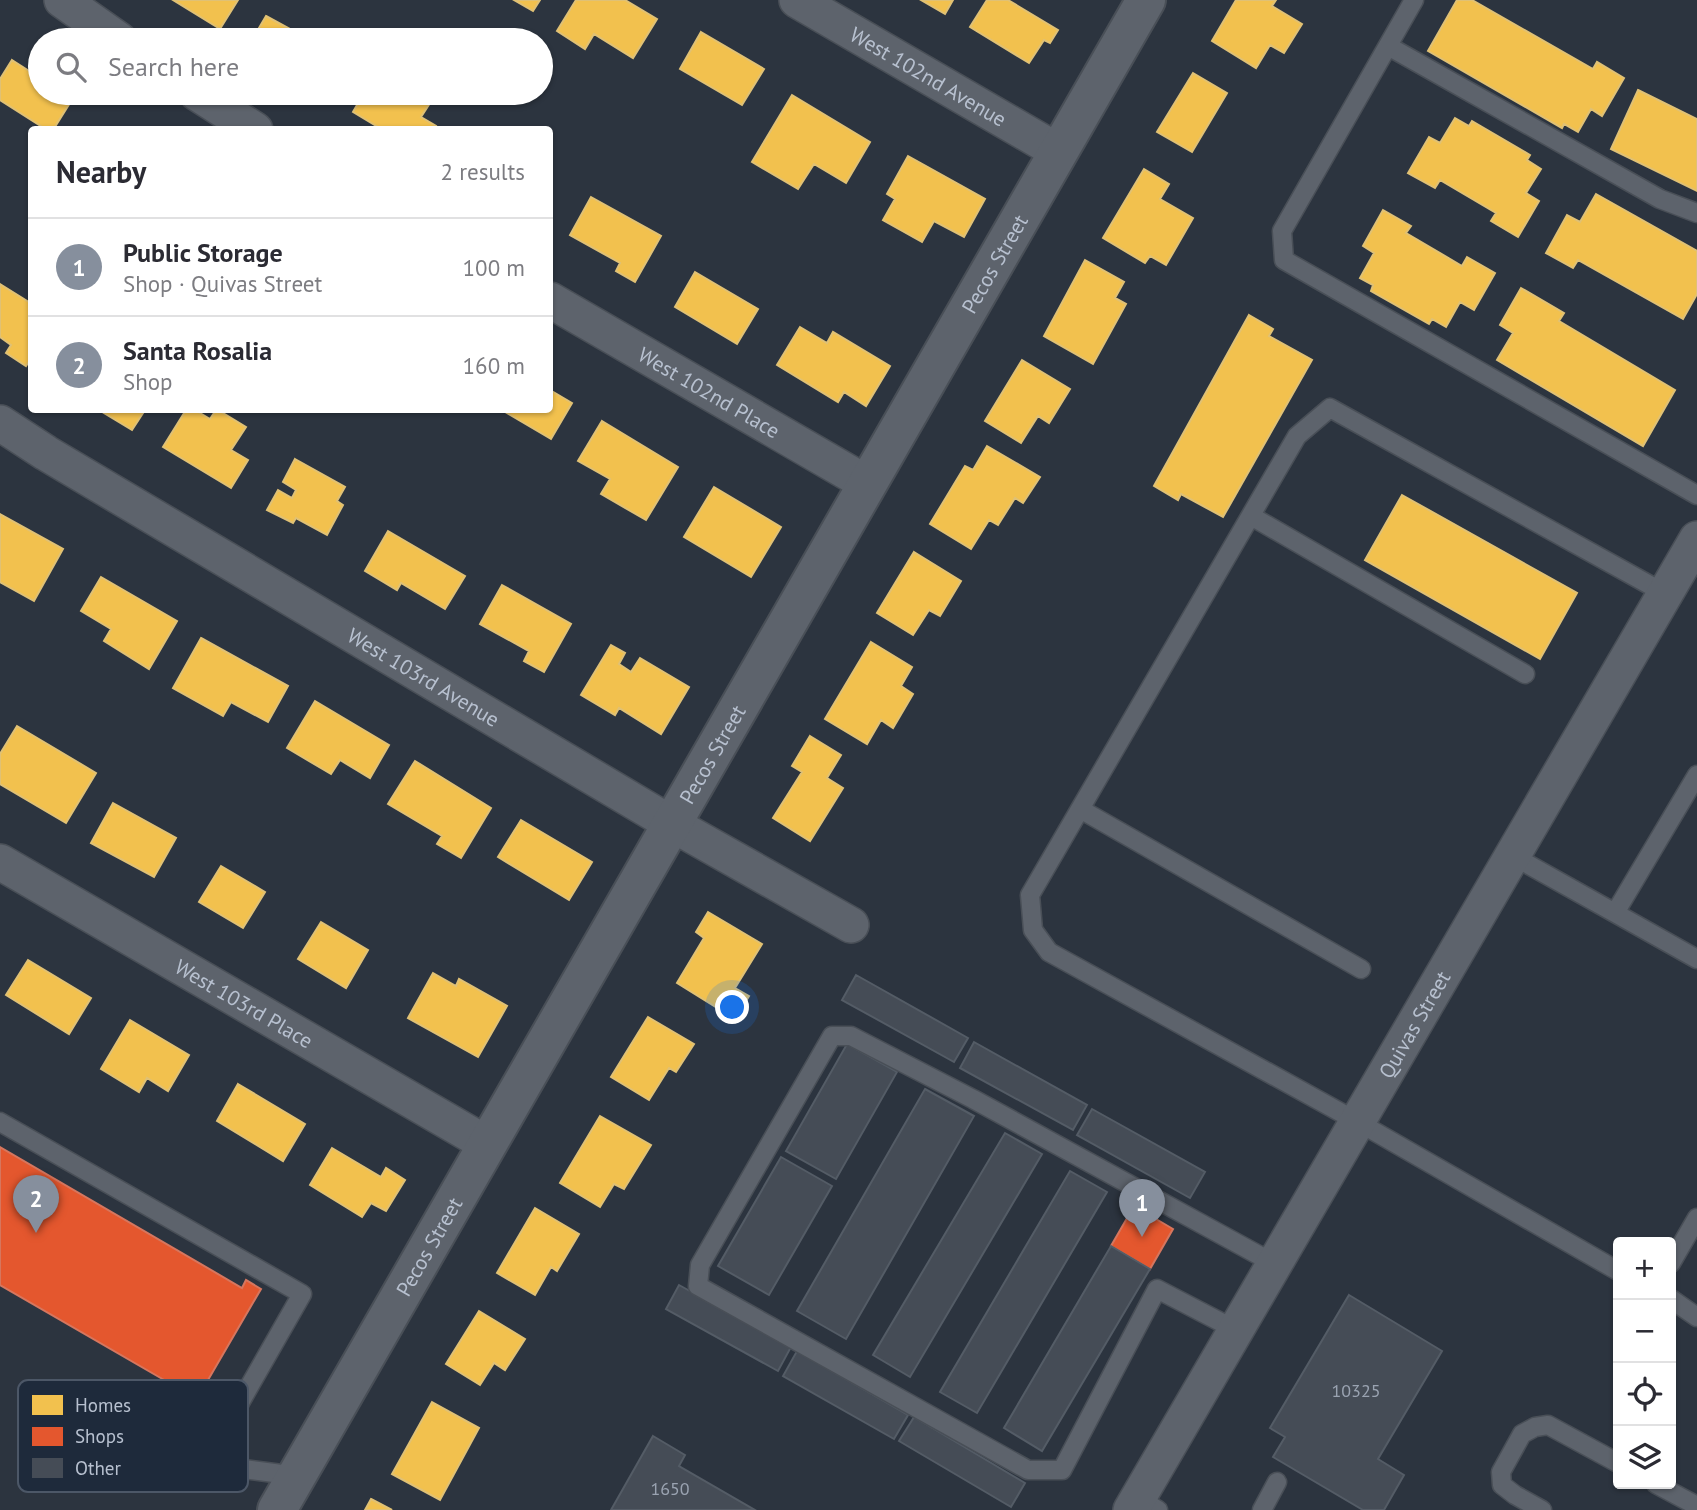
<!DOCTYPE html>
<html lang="en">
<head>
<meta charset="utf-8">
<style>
	body { margin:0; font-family:"PT Sans",sans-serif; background:#f7f7f7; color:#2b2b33 }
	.controls { position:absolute; right:21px; bottom:21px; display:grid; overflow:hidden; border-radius:7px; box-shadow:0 2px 5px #0004 }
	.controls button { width:63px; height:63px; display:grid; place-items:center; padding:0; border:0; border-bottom:2px solid #e1e1e2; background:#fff; color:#2b2b33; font:35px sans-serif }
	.you { position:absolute; left:733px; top:1008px; width:24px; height:24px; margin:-18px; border:5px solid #fff; border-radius:50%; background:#1a73e8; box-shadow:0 0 0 10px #1a73e833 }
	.badge { display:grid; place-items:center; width:46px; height:46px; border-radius:50%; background:#868f9d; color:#fff; font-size:23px; font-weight:700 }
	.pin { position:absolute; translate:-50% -58px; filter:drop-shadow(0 2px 4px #0008) }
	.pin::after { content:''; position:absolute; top:37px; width:24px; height:21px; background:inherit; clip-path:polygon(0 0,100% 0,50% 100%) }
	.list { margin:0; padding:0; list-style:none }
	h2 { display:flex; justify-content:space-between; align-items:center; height:91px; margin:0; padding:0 28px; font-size:30px }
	h2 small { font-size:23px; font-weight:400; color:#7c7c81 }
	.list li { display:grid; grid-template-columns:46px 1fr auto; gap:21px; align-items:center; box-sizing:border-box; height:98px; padding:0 28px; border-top:2px solid #e1e1e2 }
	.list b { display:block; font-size:26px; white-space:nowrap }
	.list p { margin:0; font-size:23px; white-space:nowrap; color:#7c7c81 }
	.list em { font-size:23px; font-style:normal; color:#7c7c81 }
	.icon { flex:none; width:38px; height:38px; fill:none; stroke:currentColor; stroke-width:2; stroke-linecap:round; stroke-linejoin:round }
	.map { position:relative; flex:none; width:1697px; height:1510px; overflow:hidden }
	.search { position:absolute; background:#fff; box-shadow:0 2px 5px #0004; left:28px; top:28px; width:525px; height:77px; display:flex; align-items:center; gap:18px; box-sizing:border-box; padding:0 24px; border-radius:38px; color:#7c7c81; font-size:26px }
	.panel { position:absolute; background:#fff; box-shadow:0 2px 5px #0004; left:28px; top:126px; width:525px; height:287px; border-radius:7px }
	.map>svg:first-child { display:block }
</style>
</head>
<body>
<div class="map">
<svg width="1697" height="1510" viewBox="0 0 1697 1510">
	<rect width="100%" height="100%" fill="#2c343f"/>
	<path fill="#f2c14e" stroke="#e0c175" stroke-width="2" d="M173,0H238L220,29Z
		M514,0H540L533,11Z
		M576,0H625L657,19L633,58L594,34L585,49L557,31Z
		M921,0H953L945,14Z
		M987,0H1008L1058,30L1050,43L1044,40L1029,63L970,27Z
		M1236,0H1276L1272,6L1302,24L1284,53L1270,45L1256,68L1212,41Z
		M1457,0H1472L1593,69L1597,62L1624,78L1602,116L1591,109L1578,132L1564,124L1562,128L1428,51Z
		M266,16L310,40H252Z
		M701,32L764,69L742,105L680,69Z
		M12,60L40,78V93H64L73,98L53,130H47L0,100V79Z
		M1193,73L1227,93L1192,152L1157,132Z
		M1638,90L1697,119V191L1611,149Z
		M364,93H413L430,103L421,117L436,126L434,130H383L353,112Z
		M792,95L870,142L846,183L814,164L798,189L752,162Z
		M1455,118L1469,126L1472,121L1530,155L1527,160L1541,169L1526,193L1539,201L1518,237L1491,221L1496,213L1440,180L1435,188L1408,173L1429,137L1440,143Z
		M908,156L985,199L964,237L934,221L922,242L883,220L895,199L887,194Z
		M1144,169L1169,184L1160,199L1193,218L1166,265L1150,256L1145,263L1103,238Z
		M1596,194L1697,251V294L1683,319L1578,260L1573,268L1546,253L1567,215L1580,222Z
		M591,197L661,236L635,282L616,271L620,263L570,235Z
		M1383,210L1411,226L1406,233L1462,266L1467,257L1495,273L1474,310L1460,302L1446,327L1432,319L1429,324L1371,291L1373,285L1360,278L1374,253L1363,246Z
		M1085,260L1124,282L1115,298L1126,304L1093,364L1044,336Z
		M695,272L758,309L737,344L675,307Z
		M0,284L32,304V357L26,366L6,353L11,345L0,337Z
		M1521,288L1564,313L1559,321L1675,390L1643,446L1497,360L1513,333L1500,325Z
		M1249,315L1273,329L1269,336L1312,360L1223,517L1181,494L1178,500L1154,486Z
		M800,327L827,343L833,332L890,366L866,406L844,392L838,402L777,365Z
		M1022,360L1070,389L1049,423L1038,416L1021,443L985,421Z
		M550,390L572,403L551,439L502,410H550Z
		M99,410H145L132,430Z
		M186,410H195L210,419L216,410H218L246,427L231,450L248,460L231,488L163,447Z
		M602,421L678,467L646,520L601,494L610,479L578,461Z
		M987,446L1040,477L1023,503L1015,498L998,525L989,520L971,549L930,524L965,466L973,470Z
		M295,459L345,487L337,501L343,505L327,535L296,518L293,523L267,510L278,490L292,498L296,490L283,482Z
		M714,487L781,527L751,577L684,537Z
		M1402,495L1577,593L1540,659L1365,560Z
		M0,514L63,549L34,601L0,582Z
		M388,531L465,576L445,609L401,583L397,590L365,571Z
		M914,552L961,581L940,616L929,610L913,635L877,613Z
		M101,577L177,621L149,669L104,641L111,629L81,611Z
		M502,585L571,624L544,672L524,661L529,651L480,624Z
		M201,638L288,686L268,722L231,702L223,716L173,688Z
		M871,642L912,667L901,686L913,694L893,728L881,720L867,744L825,719Z
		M611,645L625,653L619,664L631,672L640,658L689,687L661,734L619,708L615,715L581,695Z
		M315,701L389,745L370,778L340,760L331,774L287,748Z
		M17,726L96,773L66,823L0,784V754Z
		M810,736L841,755L827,778L843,788L810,841L773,818L802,772L792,766Z
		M415,761L491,808L461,858L437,844L442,836L388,804Z
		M113,803L176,838L154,877L91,843Z
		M521,820L592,862L569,900L498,857Z
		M221,866L265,892L243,928L199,902Z
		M708,912L762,944L735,988L749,996L735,1019L677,983L704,938L696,932Z
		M321,922L368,950L346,988L298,959Z
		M28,960L91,998L69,1034L6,995Z
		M433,973L456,986L459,979L507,1006L478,1057L408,1018Z
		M648,1017L694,1044L676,1072L669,1068L649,1100L611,1077Z
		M130,1020L189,1055L168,1091L147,1078L139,1092L101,1069Z
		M238,1084L305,1124L283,1161L217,1121Z
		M600,1116L651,1145L624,1189L614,1184L600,1207L560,1183Z
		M332,1148L381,1177L386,1168L405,1180L386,1211L371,1203L362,1217L310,1185Z
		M535,1208L579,1234L557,1271L551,1267L535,1295L497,1273Z
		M479,1311L525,1339L505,1370L494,1363L480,1385L446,1364Z
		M432,1402L479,1428L440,1500L392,1474Z
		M371,1499L392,1510H365Z"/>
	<path fill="#e4572e" stroke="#d6765e" stroke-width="2" d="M0,1147L242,1288L246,1280L261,1289L197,1399L0,1285Z
		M1134,1206L1173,1229L1150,1269L1111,1246Z"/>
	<path fill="#454c56" stroke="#545c66" stroke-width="2" d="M856,975L968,1038L954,1062L842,1000Z
		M974,1042L1087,1105L1073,1130L960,1068Z
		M847,1044L897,1072L836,1179L786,1151Z
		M925,1089L974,1116L846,1339L797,1311Z
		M1092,1109L1205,1172L1190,1198L1077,1135Z
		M1005,1133L1042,1154L910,1377L873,1355Z
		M781,1157L832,1186L769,1295L718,1266Z
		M1070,1171L1107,1192L977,1413L940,1392Z
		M1111,1246L1150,1269L1042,1451L1004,1428Z
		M679,1285L791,1347L778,1371L666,1309Z
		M1349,1295L1442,1351L1378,1459L1404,1475L1384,1510H1363L1273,1457L1285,1437L1270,1428Z
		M797,1351L908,1415L894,1439L783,1376Z
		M914,1417L1025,1483L1011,1507L899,1441Z
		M653,1436L685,1455L679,1466L755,1510H611Z"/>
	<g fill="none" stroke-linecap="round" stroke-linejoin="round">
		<g stroke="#494f57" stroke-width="21">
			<path id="service" d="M1414,0L1282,231L1284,260L1697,495
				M1388,46L1660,199L1697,213
				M1251,516L1525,674
				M1080,809L1361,969
				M1513,856L1615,913L1697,775
				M1615,913L1697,959
				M0,1122L302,1294L205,1464L297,1476
				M1671,1263L1697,1218
				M1618,1271L1358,1122L1049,952L1033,930L1030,895L1297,436L1330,408L1666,594
				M1671,1299L1697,1317
				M1236,1330L1157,1289L1062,1470H1028L698,1286L700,1265L832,1036H851L973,1099L1275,1264
				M1656,1484L1697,1506
				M1138,1498L1158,1510
				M1262,1510L1277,1482
				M1542,1510L1515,1495L1502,1485L1501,1472L1522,1434L1535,1427L1548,1425L1618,1463"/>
		</g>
		<g stroke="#494f57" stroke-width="38">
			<g id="minor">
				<path d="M62,0L119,40"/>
				<path id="s1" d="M797,0L1059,152"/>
				<path d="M197,93L255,130"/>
				<path id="s2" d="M550,300L868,484"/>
				<path id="s3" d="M0,423L46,453L672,824L851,925"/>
				<path id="s4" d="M0,862L487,1144"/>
				<path id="s5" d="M1131,1510L1697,539"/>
			</g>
		</g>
		<g stroke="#494f57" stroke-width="42">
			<g id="tertiary">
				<path id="s6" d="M277,1510L1146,0"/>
			</g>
		</g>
		<use href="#service" stroke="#5d636c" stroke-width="18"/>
		<use href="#minor" stroke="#5d636c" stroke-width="35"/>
		<use href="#tertiary" stroke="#5d636c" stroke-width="38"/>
	</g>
	<g text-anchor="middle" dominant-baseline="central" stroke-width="7" stroke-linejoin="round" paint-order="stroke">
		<g font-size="18" fill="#9aa3b1">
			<text x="1356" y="1390">10325</text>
			<text x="670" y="1488">1650</text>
		</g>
		<g font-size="21" fill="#b7c0cf" stroke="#1e2a3b">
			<text stroke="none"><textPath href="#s1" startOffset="152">West 102nd Avenue</textPath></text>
			<text stroke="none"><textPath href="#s6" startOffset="1438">Pecos Street</textPath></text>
			<text stroke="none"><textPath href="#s2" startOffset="184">West 102nd Place</textPath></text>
			<text stroke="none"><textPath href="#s3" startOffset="494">West 103rd Avenue</textPath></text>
			<text stroke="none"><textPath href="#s6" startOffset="872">Pecos Street</textPath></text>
			<text stroke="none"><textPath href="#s4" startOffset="282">West 103rd Place</textPath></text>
			<text stroke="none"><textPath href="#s5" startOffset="562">Quivas Street</textPath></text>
			<text stroke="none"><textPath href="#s6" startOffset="304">Pecos Street</textPath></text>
		</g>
	</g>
	<rect x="18" y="1380" width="230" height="112" rx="10" fill="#1e2a3b" stroke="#4c5767" stroke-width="2"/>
	<rect x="32" y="1395" width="31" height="20" fill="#f2c14e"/>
	<rect x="32" y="1427" width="31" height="19" fill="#e4572e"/>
	<rect x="32" y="1458" width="31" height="20" fill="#454c56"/>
	<g font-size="19" fill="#b7c0cf">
		<text x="75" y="1412">Homes</text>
		<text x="75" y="1443">Shops</text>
		<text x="75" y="1475">Other</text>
	</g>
</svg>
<div class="controls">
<button>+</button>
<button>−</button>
<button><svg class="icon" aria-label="locate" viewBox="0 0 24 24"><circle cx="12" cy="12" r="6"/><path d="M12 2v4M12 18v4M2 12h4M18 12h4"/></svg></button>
<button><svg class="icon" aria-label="layers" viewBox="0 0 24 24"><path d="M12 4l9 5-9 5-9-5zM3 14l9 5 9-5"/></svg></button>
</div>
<div class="you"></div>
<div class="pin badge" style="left:1142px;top:1237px">1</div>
<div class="pin badge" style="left:36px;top:1233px">2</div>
<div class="search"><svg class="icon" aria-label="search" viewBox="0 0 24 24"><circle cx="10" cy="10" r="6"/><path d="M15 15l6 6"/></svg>Search here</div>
<section class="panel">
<h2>Nearby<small>2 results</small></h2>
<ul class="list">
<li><span class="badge">1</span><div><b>Public Storage</b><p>Shop · Quivas Street</p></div><em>100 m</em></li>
<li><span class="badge">2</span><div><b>Santa Rosalia</b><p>Shop</p></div><em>160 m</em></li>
</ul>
</section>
</div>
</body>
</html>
